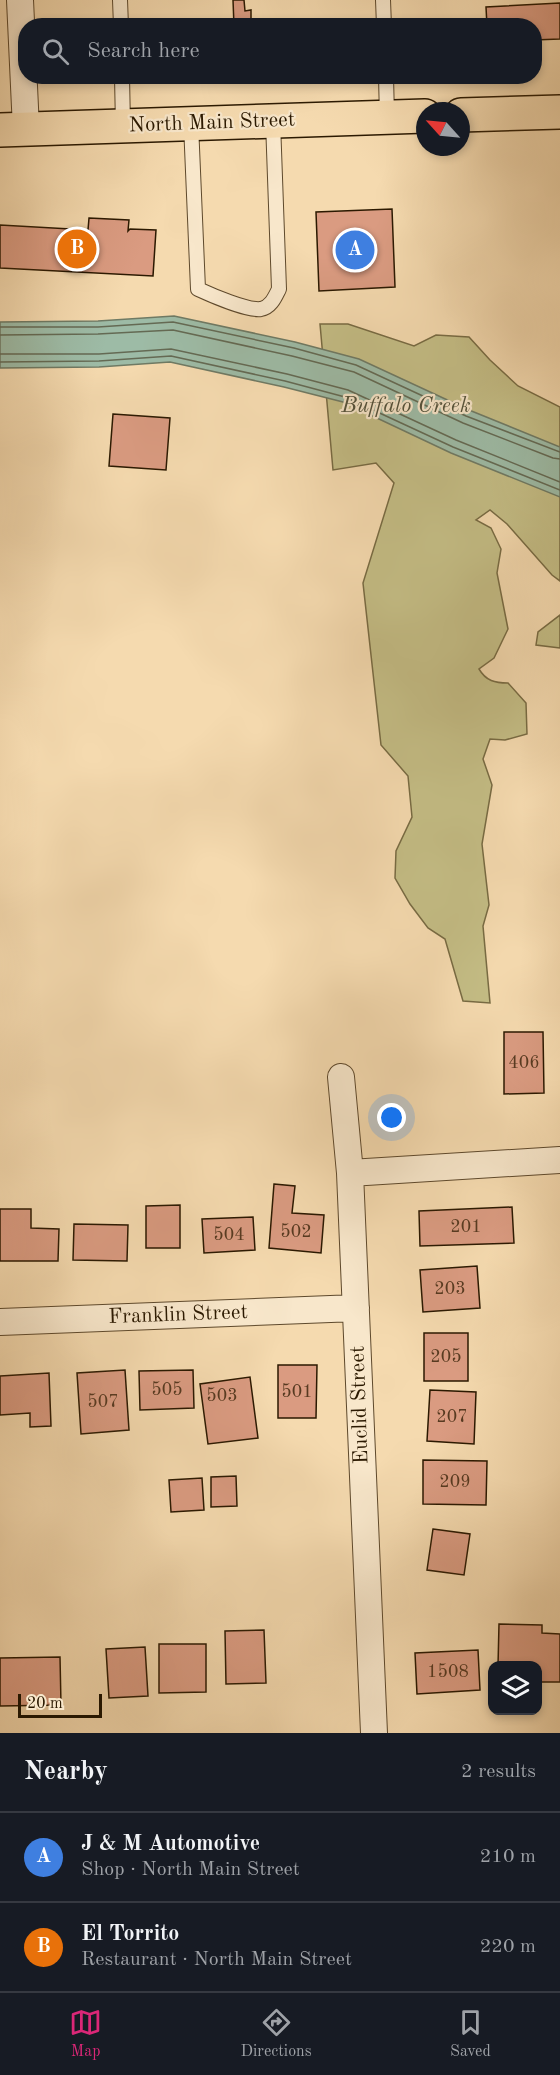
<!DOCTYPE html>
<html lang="en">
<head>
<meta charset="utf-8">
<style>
	body { margin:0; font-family:"Old Standard TT",serif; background:#20242c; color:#f1f3f6 }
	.controls { position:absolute; right:18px; bottom:18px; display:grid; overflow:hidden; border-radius:12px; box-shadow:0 3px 9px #0003 }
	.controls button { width:54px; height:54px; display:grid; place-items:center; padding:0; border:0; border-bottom:2px solid #363941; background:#171b24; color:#f1f3f6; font:30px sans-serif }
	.compass { position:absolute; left:416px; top:102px; width:54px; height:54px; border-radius:50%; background:#171b24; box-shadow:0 3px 9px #0003; rotate:297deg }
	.scale { position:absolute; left:18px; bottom:15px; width:84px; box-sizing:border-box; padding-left:6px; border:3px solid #2b1901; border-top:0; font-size:16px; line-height:21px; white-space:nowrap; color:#2b1901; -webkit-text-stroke:4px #f8e7cb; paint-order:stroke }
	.you { position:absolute; left:392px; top:1118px; width:21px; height:21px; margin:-15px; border:4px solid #fff; border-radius:50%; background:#1a73e8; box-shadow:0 0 0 9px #1a73e833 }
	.badge { display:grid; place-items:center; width:39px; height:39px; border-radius:50%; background:#db2777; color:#fff; font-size:20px; font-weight:700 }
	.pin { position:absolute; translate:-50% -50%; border:3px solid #fff; box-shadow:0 2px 6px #0006 }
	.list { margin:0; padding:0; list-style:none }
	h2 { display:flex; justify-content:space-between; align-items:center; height:78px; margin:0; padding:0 24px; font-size:26px }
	h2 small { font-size:20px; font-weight:400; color:#9ea1a6 }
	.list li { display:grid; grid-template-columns:39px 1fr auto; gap:18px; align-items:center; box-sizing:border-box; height:90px; padding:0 24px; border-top:2px solid #363941 }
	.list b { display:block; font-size:22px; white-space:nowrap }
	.list p { margin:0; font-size:20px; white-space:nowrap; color:#9ea1a6 }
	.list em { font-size:20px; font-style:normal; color:#9ea1a6 }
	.icon { flex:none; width:33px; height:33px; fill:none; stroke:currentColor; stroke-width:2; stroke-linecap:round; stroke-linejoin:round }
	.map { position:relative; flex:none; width:560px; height:1733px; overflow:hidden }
	.search { position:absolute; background:#171b24; box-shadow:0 3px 9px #0003; left:18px; right:18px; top:18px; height:66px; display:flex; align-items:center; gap:15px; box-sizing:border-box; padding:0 21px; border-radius:24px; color:#9ea1a6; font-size:22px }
	.sheet { height:258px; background:#171b24 }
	nav { display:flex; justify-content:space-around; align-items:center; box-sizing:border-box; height:84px; border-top:2px solid #363941; background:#171b24; font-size:16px; color:#9ea1a6 }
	nav a { display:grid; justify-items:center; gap:3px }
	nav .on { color:#db2777 }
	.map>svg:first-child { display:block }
</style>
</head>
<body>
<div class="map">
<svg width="560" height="1733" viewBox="0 0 560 1733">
	<rect width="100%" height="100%" fill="#f5daaf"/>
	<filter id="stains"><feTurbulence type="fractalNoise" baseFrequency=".00333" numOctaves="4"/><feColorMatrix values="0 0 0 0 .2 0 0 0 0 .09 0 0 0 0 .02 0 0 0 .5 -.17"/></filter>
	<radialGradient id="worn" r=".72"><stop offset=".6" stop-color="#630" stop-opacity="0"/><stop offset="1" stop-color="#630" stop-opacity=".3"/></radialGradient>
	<path fill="#c4bd85" stroke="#786b43" stroke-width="1.5" d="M320,324H348L414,346L436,335L469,337L490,360L518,386L560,407V581L552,575L507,524L490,510L476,520L491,528L501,549L497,573L508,629L494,658L479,669C486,681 495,683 508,683L526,703L527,734L505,740L490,739L483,759L492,785L482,844L489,905L483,926L490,1003L463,1001L445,939L428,928L410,904L395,878L396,851L412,817L408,776L381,745L363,583L394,483L376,463L333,470Z
		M560,615V648L536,645L538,632Z"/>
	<path fill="#9dbba6" stroke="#6f7a64" stroke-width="1.5" d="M174,316L295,342L359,359L469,410L560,447V497L451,453L343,402L284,387L170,362L99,367L0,368V322L98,321Z"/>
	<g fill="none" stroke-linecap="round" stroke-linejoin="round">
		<path stroke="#646a54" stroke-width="1.5" d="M0,327H98L173,322L294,348L356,365L466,416L560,452
			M0,335L98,334L173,330L292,356L354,372L463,423L553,458L560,459
			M0,354H99L171,349L287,374L348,390L456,440L560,482
			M0,362L99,361L171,356L285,381L345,397L453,447L560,490"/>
	</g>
	<path fill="#da9b81" stroke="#2b1901" stroke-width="1.5" d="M233,0H244L245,11L251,10V21H246V26H234Z
		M560,3V39L534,40V26H487L486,7Z
		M392,209L395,287L319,291L316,212Z
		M89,218L129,220L128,231L130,229L156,230L153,276L0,268V225L88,230Z
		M113,414L170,418L166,470L109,466Z
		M504,1032H543L544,1093L504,1094Z
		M274,1184L295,1186L292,1213L324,1215L321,1253L269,1248Z
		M180,1205V1248H146V1206Z
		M512,1207L514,1243L420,1246L419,1211Z
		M0,1209H31V1228L59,1229L58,1261H0Z
		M253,1217L255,1250L204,1253L202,1219Z
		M74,1224L128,1225L127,1261L73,1260Z
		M477,1266L480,1308L423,1312L420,1270Z
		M424,1333H468V1381H424Z
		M278,1365H317L316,1418H278Z
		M125,1370L129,1430L81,1434L77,1373Z
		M193,1370L194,1408L140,1410L139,1371Z
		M49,1373L51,1426L30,1427V1413L0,1415V1376Z
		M250,1377L258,1438L208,1444L200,1384Z
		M430,1390L476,1392L474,1444L427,1441Z
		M423,1460L487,1461L486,1505L423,1504Z
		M236,1476L237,1506L211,1507V1477Z
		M202,1478L204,1510L171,1512L169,1480Z
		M433,1529L470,1534L464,1575L427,1570Z
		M499,1624L542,1625V1633L560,1634V1682H538V1666H498Z
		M264,1630L266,1683L226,1684L225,1631Z
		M159,1644H206V1692L159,1693Z
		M145,1647L148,1696L109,1698L106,1649Z
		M478,1650L480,1690L417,1694L415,1653Z
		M60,1657L61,1705L0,1706V1658Z"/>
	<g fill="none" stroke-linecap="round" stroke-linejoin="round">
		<g stroke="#5e492c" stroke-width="16">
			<path id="lane" d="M120,0L121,26
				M383,0L384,26
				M122,76L123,126
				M386,76L387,117
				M191,124L198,289C211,295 248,311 261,309C271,307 275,297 279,289L273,122"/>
		</g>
		<g stroke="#5e492c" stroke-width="28">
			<path id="street" d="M20,0L26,129
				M341,1077L350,1173L374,1733
				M350,1173L560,1160
				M0,1322L356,1308"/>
		</g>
		<g stroke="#2b1901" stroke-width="36">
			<path id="primary" d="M461,115L560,112
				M0,130L425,116"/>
		</g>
		<use href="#lane" stroke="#f8e7cb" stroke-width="14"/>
		<use href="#street" stroke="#f8e7cb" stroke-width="26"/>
		<use href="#primary" stroke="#f5daaf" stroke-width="33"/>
	</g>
	<g text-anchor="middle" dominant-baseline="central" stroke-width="4.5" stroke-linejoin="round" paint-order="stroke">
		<g font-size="18" fill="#573a21">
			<text x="524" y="1063">406</text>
			<text x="466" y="1227">201</text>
			<text x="296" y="1232">502</text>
			<text x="229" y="1235">504</text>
			<text x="450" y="1289">203</text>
			<text x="446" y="1357">205</text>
			<text x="167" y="1390">505</text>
			<text x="297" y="1392">501</text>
			<text x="222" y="1396">503</text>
			<text x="103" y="1402">507</text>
			<text x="452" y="1417">207</text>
			<text x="455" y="1482">209</text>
			<text x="448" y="1672">1508</text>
		</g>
		<g font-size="21" fill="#2b1901" stroke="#f8e7cb">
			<text transform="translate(212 123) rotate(-2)">North Main Street</text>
			<text transform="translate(178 1315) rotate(-2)">Franklin Street</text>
			<text transform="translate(360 1405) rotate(-92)">Euclid Street</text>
		</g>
		<g font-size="22" font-style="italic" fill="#53523b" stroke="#f8e7cb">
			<text x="406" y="406">Buffalo Creek</text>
		</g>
	</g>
	<rect width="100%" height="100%" filter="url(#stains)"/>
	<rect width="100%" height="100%" fill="url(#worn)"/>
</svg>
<div class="controls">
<button><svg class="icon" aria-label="layers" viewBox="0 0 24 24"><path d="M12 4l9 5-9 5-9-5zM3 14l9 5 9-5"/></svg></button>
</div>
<svg class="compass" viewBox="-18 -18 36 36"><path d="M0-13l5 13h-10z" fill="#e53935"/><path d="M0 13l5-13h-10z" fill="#9ea1a6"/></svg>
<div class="scale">20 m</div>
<div class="you"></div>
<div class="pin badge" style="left:355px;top:250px;background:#3f7fe0">A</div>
<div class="pin badge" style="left:77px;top:249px;background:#e8710a">B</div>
<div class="search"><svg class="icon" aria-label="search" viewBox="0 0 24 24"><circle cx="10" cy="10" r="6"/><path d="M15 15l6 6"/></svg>Search here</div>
</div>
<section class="sheet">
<h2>Nearby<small>2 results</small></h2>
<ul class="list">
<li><span class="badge" style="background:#3f7fe0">A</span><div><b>J &amp; M Automotive</b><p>Shop · North Main Street</p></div><em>210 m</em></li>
<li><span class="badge" style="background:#e8710a">B</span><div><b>El Torrito</b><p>Restaurant · North Main Street</p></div><em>220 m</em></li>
</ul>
</section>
<nav>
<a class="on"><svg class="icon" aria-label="map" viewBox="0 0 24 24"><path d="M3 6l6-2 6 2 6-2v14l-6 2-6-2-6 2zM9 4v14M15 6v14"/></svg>Map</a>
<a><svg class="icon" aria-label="directions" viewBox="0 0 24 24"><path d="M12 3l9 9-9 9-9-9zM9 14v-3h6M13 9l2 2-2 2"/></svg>Directions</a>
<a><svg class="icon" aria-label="saved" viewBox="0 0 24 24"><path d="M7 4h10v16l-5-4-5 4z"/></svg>Saved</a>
</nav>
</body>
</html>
